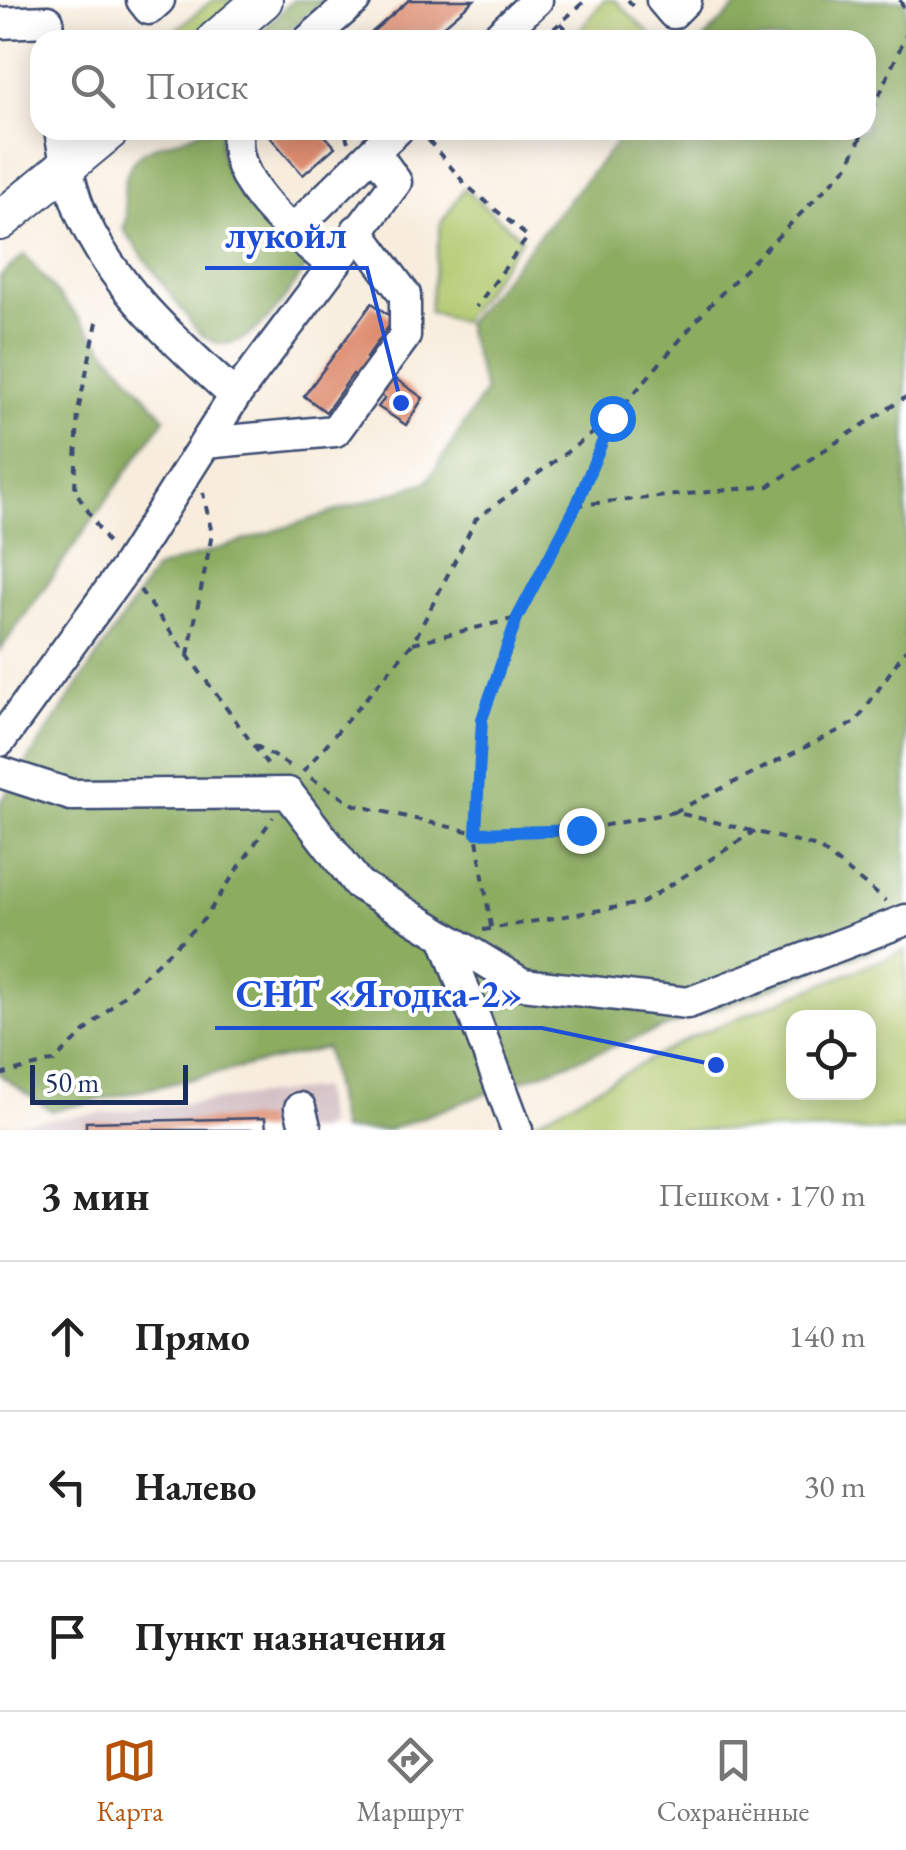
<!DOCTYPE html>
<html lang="ru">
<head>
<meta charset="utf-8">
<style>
	body { margin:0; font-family:"EB Garamond",serif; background:#f2f2f2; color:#222 }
	.controls { position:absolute; right:30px; bottom:30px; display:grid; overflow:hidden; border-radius:20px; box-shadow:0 5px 25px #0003 }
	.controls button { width:90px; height:90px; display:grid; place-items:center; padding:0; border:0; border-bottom:2px solid #e0e0e0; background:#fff; color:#222; font:50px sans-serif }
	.scale { position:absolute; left:30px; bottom:25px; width:158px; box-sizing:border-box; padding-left:10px; border:5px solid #1b2f5e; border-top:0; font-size:28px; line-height:35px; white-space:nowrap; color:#1b2f5e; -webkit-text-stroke:8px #fff; paint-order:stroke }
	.stop { position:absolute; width:30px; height:30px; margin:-22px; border:8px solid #1a73e8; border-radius:50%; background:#fff }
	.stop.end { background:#1a73e8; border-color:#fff; box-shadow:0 2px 10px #0008 }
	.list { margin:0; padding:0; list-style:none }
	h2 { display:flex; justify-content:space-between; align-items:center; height:130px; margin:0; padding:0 40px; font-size:42px }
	h2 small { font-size:32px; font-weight:400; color:#767676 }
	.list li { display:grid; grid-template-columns:65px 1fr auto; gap:30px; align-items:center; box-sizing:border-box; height:150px; padding:0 40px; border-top:2px solid #e0e0e0 }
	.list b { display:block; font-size:38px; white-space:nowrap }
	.list em { font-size:32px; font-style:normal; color:#767676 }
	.icon { flex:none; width:55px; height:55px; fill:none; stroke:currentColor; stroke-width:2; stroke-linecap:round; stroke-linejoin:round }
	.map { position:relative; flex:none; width:906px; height:1130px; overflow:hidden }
	.search { position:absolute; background:#fff; box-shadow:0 5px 25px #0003; left:30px; right:30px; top:30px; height:110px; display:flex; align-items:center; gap:25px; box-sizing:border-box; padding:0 35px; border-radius:30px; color:#767676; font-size:38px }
	.sheet { height:580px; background:#fff }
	nav { display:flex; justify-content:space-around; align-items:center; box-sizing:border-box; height:140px; border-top:2px solid #e0e0e0; background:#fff; font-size:28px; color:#767676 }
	nav a { display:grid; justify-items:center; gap:5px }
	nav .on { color:#b45309 }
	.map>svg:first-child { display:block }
</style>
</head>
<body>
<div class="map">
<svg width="906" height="1130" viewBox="0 0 906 1130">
	<rect width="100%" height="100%" fill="#fff"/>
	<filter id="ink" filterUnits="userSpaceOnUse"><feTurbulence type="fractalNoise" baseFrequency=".01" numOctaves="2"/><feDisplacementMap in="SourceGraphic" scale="20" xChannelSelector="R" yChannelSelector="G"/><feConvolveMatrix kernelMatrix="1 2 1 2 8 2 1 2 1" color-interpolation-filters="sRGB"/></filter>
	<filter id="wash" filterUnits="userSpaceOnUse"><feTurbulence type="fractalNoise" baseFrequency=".0048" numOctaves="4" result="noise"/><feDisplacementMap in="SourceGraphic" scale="40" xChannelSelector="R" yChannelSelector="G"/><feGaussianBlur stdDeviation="2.25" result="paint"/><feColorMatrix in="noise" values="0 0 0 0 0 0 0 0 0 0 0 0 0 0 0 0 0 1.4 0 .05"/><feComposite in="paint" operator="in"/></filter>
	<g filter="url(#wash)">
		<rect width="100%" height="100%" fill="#f8eddd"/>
		<path fill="#d2bec3" d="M321,1088L327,1125L319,1130H0V1125Z"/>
		<path fill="#b1c86d" stroke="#667c66" stroke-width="2.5" fill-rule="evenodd" d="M213,0H238L189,40H163Z
			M604,0H615L656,40H582L576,35Z
			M464,189L522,238L461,322L429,312L441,223Z
			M906,950V1130H519L691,1037ZM794,1018H868V1092H794Z"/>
		<path fill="#8cac60" stroke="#546e5f" stroke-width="2.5" d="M293,0H324L278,40H253Z
			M743,0H906V938L388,1130H341L326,1048L52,1111L0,1075V803L155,569L427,482L485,392L465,324L627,130H866V40H703Z
			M201,130H221C213,187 271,228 308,264C286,297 238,377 195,328L123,229C130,217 123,203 124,189C128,139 168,149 201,130Z
			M24,255L165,418L0,650V276Z"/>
		<g id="blocks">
			<path fill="#de8d6f" d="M409,0H474L427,40H363Z
				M264,130H320L335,147L303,175Z
				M372,303L394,319L366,358L423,398L406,425L378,407L385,398L353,374L326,412L304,396Z
				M265,1118L266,1130H86V1122Z"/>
		</g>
	</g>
	<g filter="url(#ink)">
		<use href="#blocks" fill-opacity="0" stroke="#3c4c71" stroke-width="2.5"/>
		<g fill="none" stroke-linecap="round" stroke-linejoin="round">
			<g stroke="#3c4c71" stroke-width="35">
				<path id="minor" d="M142,0L149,9L159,0
					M662,0L673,13L686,0
					M0,23L48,21
					M309,40L355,0
					M494,40L537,0
					M60,130C65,160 71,192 84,220C116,290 179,345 235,396
					M238,130C228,185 296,233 331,264
					M293,230L374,151
					M205,443L335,431L405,336V295L357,230
					M0,741L125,569L235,396L396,182L374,151L397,130
					M0,772L71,795L288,793L358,884L523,984L688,1003L906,920
					M444,936L517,1130
					M300,1108L306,1130"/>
			</g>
			<g stroke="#3c4c71" stroke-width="42">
				<path id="major" d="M216,40L263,0
					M0,221L110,130"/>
			</g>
			<path stroke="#3c4c71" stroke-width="4" stroke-dasharray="8 8" stroke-linecap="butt" d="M628,0L638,11
				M900,0L906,13
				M560,23L578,40
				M457,40L469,29
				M541,40L586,0
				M866,125L906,35
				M440,130L428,140L466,185L528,237L476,307
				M348,142L346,136L353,130
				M97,322L78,411L75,490L109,545
				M576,505L769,486L906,397
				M140,590L270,768
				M413,643L517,618L576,505L611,421
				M188,655L212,534L203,493
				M255,745L290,766
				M303,772L413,643L476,519L612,419L709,306L848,166L864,130
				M311,778L355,805L476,833L581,830L674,812L818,847L886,901
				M674,812L856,722L906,649
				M491,927L476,833L482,719L517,618
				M483,930L642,903L755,831
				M0,1075L54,1061L204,919L273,817"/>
			<use href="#minor" stroke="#fff" stroke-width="30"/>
			<use href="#major" stroke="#fff" stroke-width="38"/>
		</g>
	</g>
	<g fill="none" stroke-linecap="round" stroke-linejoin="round" filter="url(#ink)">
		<path stroke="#1a73e8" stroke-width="12" d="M581,830L476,833L482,719L517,618L576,506L612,418"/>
	</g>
	<path fill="none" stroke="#1d4ed8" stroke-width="4" d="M401 403L367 268H205M716 1065L542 1028H215"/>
	<g fill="#1d4ed8" stroke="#fff" stroke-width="4">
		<circle cx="401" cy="403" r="10"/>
		<circle cx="716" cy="1065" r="10"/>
	</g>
	<g font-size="38" text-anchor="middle" font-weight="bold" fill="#1d4ed8" stroke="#fff" stroke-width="8" stroke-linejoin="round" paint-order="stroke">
		<text x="286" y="248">лукойл</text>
		<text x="379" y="1007">СНТ «Ягодка-2»</text>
	</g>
</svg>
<div class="controls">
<button><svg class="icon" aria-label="locate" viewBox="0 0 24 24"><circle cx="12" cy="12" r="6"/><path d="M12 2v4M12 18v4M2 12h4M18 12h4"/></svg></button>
</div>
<div class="scale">50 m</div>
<div class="stop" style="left:612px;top:418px"></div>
<div class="stop end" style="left:581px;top:830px"></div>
<div class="search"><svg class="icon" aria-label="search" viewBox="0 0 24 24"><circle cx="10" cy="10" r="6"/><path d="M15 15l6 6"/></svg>Поиск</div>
</div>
<section class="sheet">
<h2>3 мин<small>Пешком · 170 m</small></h2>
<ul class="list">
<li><svg class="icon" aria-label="ahead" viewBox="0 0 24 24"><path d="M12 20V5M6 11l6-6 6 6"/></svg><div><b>Прямо</b></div><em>140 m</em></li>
<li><svg class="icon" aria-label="left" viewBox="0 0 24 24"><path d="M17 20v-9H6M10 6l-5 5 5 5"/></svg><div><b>Налево</b></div><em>30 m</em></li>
<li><svg class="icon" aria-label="arrive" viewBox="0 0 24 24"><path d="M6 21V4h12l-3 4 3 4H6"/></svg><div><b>Пункт назначения</b></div></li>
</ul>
</section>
<nav>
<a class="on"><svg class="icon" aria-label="map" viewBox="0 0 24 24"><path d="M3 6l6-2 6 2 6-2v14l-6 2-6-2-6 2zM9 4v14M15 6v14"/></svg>Карта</a>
<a><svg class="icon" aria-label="directions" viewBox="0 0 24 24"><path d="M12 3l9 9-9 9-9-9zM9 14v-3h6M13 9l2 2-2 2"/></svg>Маршрут</a>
<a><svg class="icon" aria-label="saved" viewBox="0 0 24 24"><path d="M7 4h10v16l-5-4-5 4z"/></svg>Сохранённые</a>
</nav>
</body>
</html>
